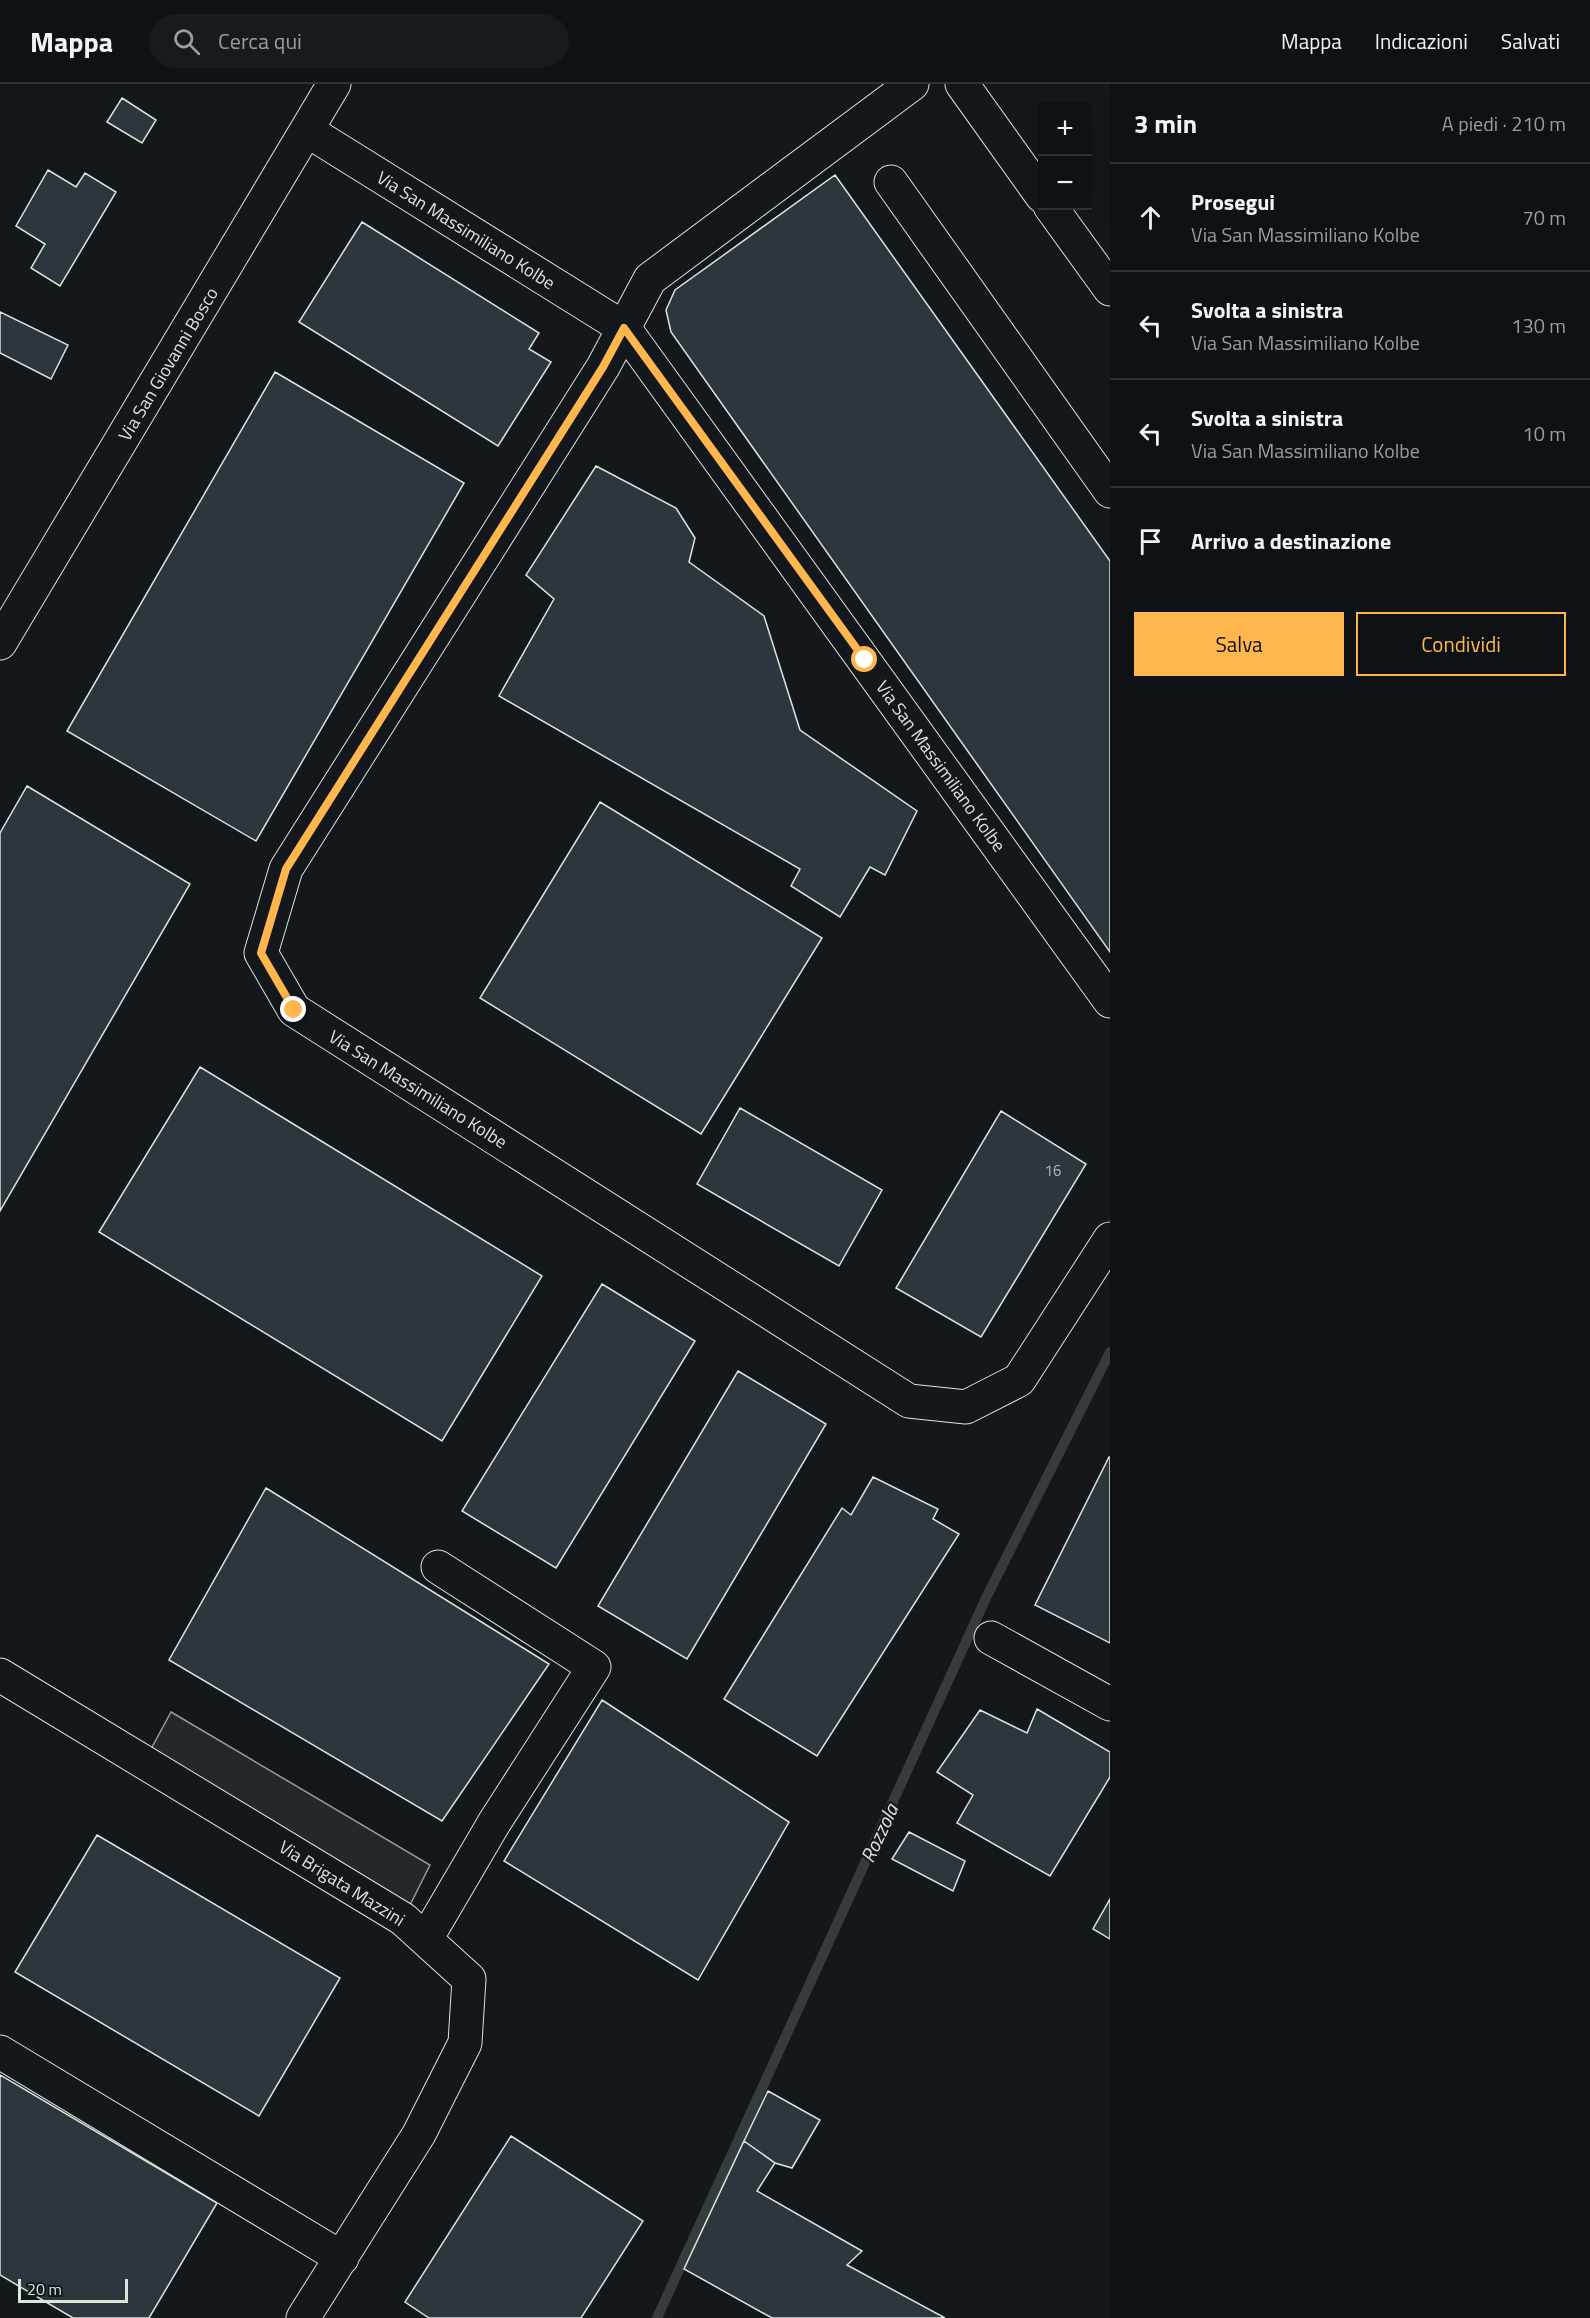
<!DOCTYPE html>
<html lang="it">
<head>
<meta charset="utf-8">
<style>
	body { margin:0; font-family:"Titillium Web",sans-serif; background:#181b1e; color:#f1f3f6 }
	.controls { position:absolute; right:18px; top:18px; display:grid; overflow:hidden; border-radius:0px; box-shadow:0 6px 24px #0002 }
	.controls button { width:54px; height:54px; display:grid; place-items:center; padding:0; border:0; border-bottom:2px solid #2f3234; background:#0f1215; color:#f1f3f6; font:30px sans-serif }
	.scale { position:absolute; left:18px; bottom:15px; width:110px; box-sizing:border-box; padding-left:6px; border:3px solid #d8e6dc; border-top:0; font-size:16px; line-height:21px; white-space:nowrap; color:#d8e6dc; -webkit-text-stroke:4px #14181c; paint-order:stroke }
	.stop { position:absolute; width:18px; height:18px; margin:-14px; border:4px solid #ffb74d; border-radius:50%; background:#fff }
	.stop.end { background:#ffb74d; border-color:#fff; box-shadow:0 2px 6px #0008 }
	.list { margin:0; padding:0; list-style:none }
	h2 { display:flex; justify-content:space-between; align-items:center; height:78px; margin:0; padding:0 24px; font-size:26px }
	h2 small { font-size:20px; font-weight:400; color:#9b9ea0 }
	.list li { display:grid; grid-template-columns:39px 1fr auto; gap:18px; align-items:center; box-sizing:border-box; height:108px; padding:0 24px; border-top:2px solid #2f3234 }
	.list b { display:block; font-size:22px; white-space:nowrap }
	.list p { margin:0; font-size:20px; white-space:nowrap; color:#9b9ea0 }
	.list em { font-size:20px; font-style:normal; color:#9b9ea0 }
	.actions { display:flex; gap:12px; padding:18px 24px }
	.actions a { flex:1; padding:14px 0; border:2px solid #ffb74d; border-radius:0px; text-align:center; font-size:21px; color:#ffb74d }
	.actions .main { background:#ffb74d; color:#111 }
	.icon { flex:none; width:33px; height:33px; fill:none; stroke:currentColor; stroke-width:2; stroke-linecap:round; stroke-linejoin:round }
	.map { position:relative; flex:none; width:1110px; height:2234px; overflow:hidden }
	header { display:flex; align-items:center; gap:36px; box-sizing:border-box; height:84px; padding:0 30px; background:#0f1215; border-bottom:2px solid #2f3234 }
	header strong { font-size:28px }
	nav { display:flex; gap:33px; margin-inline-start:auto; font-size:21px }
	.search { width:420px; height:54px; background:#181b1e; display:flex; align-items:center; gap:15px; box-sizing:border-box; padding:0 21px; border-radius:33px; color:#9b9ea0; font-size:22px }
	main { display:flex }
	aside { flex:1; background:#0f1215 }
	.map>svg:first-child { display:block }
</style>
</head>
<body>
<header>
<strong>Mappa</strong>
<div class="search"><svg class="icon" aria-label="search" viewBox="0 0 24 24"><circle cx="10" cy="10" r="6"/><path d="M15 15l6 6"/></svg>Cerca qui</div>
<nav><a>Mappa</a><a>Indicazioni</a><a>Salvati</a></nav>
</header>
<main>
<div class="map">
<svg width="1110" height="2234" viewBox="0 0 1110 2234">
	<rect width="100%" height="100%" fill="#14181c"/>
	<path fill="#24282b" stroke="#939e99" stroke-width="1.5" d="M171,1628L430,1781L403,1835L144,1678Z"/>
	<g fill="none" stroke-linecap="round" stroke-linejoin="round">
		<path stroke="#363b3e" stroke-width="10" d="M657,2234L986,1514L1110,1268"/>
	</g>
	<path fill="#2c363c" stroke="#d8e6dc" stroke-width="1.5" d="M122,14L156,36L142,59L107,38Z
		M48,86L76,103L85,89L116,108L60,202L31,184L45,160L16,142Z
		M835,91L1110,477V868L671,248L666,226L675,206Z
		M362,138L539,249L529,265L551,278L498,362L299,238Z
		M0,228L68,261L51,295L0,269Z
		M275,288L464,399L256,757L67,647Z
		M596,382L676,424L695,454L689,478L764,532L800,646L917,727L885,791L870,783L840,833L791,802L800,785L499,612L554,515L526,491Z
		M27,702L190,800L0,1127V749Z
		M600,718L822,854L701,1050L480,914Z
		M200,983L542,1192L442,1357L99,1148Z
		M740,1024L882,1106L839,1182L697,1100Z
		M1001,1027L1086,1080L981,1253L896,1204Z
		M602,1200L695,1257L556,1484L462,1427Z
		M738,1287L826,1340L687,1575L598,1522Z
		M1109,1373L1110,1374V1559L1035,1521Z
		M873,1393L938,1425L933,1435L959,1450L817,1672L724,1615L842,1424L851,1431Z
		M266,1404L549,1580L442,1737L169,1576Z
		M602,1616L789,1738L698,1896L504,1777Z
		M1037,1625L1110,1668V1693L1050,1792L957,1739L973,1711L937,1688L980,1626L1027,1649Z
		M909,1748L965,1777L953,1807L892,1775Z
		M97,1751L340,1894L259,2032L15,1888Z
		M1110,1815V1855L1093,1845Z
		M0,1991L217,2119L149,2234H73L0,2191Z
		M768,2007L820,2036L792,2084L775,2079L744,2057Z
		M511,2052L643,2137L581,2234H429L405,2218Z
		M744,2057L775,2079L757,2107L862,2167L847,2181L945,2234H772L684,2185Z"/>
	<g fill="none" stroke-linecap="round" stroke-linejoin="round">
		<g stroke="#d8e6dc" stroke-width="35">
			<path id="minor" d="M912,0L650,195L603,283L286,785L261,869L294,926L909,1317L966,1323L1019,1296L1110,1155
				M962,0L1042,112
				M308,47L624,244L1110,917
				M891,98L1110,407
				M1050,122L1110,205
				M0,559L334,0
				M991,1554L1110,1620
				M0,1591L403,1835L469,1895L465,1959L419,2050L303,2234
				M426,1855L494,1739L594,1583L438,1483
				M0,1968L342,2174"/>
		</g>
		<use href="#minor" stroke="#14181c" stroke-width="33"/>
	</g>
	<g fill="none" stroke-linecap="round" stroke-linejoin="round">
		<path stroke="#ffb74d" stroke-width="8" d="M294,926L261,869L286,785L603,283L624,244L865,576"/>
	</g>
	<g text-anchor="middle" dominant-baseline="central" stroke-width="4.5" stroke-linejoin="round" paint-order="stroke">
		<g font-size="15" fill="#adbab4">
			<text x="1053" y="1086">16</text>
		</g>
		<g font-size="18" fill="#d8e6dc" stroke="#14181c">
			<text transform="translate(466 146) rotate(32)">Via San Massimiliano Kolbe</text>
			<text transform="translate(168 280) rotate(-59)">Via San Giovanni Bosco</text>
			<text transform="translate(941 682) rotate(54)">Via San Massimiliano Kolbe</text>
			<text transform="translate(418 1005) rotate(32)">Via San Massimiliano Kolbe</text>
			<text transform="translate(342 1799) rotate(32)">Via Brigata Mazzini</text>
		</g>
		<g font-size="20" font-style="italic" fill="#d8e6dc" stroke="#14181c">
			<text transform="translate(879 1749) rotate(-65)">Rozzola</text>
		</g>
	</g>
</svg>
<div class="controls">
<button>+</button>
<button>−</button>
</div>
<div class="scale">20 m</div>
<div class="stop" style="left:865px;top:576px"></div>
<div class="stop end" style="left:294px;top:926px"></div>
</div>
<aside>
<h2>3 min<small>A piedi · 210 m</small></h2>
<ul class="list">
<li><svg class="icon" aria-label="ahead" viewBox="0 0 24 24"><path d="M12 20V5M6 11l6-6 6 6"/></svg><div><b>Prosegui</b><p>Via San Massimiliano Kolbe</p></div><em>70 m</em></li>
<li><svg class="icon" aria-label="left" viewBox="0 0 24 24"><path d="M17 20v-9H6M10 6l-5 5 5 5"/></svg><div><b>Svolta a sinistra</b><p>Via San Massimiliano Kolbe</p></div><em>130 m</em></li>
<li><svg class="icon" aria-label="left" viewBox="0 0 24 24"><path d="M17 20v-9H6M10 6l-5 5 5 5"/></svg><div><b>Svolta a sinistra</b><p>Via San Massimiliano Kolbe</p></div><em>10 m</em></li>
<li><svg class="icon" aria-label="arrive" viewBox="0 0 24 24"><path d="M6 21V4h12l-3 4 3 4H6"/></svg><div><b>Arrivo a destinazione</b></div></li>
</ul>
<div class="actions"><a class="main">Salva</a><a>Condividi</a></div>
</aside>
</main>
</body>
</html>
